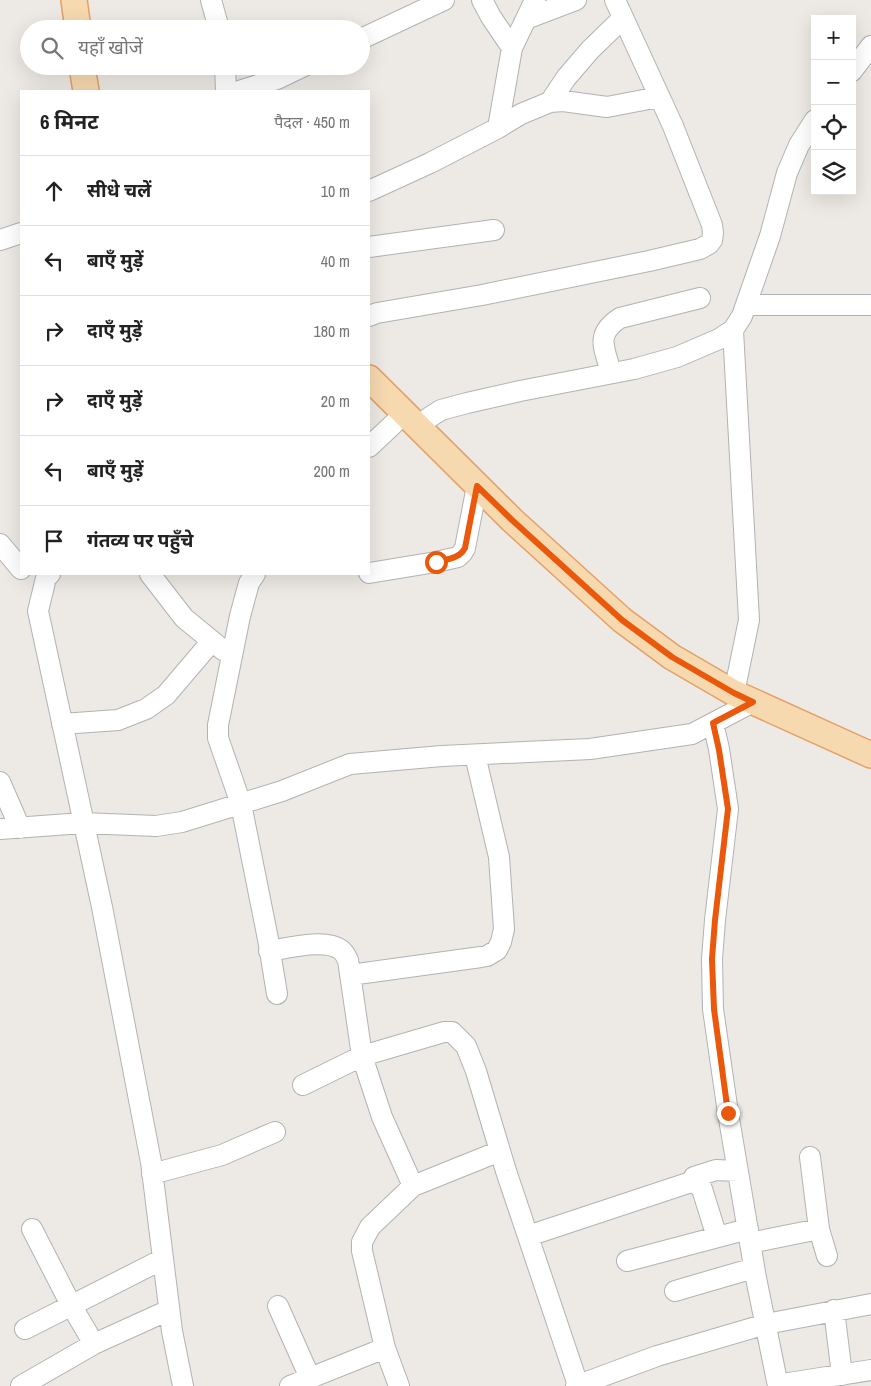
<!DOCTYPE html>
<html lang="hi">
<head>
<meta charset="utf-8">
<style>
	body { margin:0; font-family:"Archivo Narrow","Noto Sans Devanagari",sans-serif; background:#f6f6f6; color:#222 }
	.controls { position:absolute; right:15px; top:15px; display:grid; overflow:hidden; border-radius:0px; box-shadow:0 5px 20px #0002 }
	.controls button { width:45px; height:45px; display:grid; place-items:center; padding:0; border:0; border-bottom:1px solid #e0e0e0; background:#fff; color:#222; font:25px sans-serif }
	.stop { position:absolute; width:15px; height:15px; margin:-11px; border:4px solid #ea580c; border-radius:50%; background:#fff }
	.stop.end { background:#ea580c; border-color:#fff; box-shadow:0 1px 5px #0008 }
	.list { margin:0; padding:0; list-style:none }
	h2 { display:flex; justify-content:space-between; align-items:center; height:65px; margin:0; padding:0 20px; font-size:21px }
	h2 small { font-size:16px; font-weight:400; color:#767676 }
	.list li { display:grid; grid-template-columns:32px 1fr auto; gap:15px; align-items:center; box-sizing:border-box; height:70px; padding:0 20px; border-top:1px solid #e0e0e0 }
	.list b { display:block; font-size:19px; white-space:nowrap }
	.list em { font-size:16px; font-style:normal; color:#767676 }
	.icon { flex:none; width:28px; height:28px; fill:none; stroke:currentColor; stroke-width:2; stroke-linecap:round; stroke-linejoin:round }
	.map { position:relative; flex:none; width:871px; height:1386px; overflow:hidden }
	.search { position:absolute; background:#fff; box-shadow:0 5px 20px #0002; left:20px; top:20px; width:350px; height:55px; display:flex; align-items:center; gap:12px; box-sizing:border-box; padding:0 18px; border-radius:28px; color:#767676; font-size:19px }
	.panel { position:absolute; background:#fff; box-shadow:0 5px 20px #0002; left:20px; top:90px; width:350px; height:485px; border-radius:0px }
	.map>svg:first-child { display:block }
</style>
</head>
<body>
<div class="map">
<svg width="871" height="1386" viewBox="0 0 871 1386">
	<rect width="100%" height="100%" fill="#ede9e4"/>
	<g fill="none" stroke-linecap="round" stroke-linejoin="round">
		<g stroke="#b0b3b5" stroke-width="22">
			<path id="minor" d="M211,0L219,29
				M482,0L491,17L512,48
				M526,19L576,0
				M361,39L444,0
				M225,66L226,91
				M852,71L871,46
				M239,91L277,79L304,66
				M550,102L566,78L590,50L623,18
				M498,128L512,48L535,0
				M369,191L430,163L498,128L521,114L550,102L563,101L607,107L659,97
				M0,240L21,233
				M369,247L494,230
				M746,305H871
				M369,316L377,313L482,295L649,261L700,249L709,244L712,240L713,233L712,225L673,126L615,0
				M733,330L749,620L734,693
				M611,373C605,348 594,335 620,318L700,298
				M417,427L430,417L441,410L467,403L520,391L634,369L677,357L719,339L733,330L742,316L770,236L787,173L799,145L815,120
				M369,447L404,414
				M0,544L21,569
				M369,573L436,562L458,557L462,553L465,548L477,486
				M50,574L46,578L38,611L102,907L151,1162L172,1331L183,1386
				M150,574L184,618L223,650
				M255,574L249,583L240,616L218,725V738L241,804L268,939L277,994
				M713,723L719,749L728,809L715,920L712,959L713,1009L728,1113L756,1278L778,1386
				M62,724L118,720L146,709L166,695L212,641
				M0,782L20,828
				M0,829L83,823L156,826L182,822L282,791L350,764L442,756L590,749L692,734L753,702
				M269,951C288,948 326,938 341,950C345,953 346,957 348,960L362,1056L382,1117L413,1186
				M350,975L481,957L487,956L497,950L501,942L504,929L499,857L475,755
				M303,1085L362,1056L444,1032H452L466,1046L476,1071L506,1171L578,1385
				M810,1157L819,1229L827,1256
				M152,1174L222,1155L275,1132
				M694,1177L716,1170L738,1171
				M32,1229L71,1305L94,1344
				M528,1236L688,1183L695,1182L702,1189L717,1237
				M750,1243L819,1229
				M627,1261L748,1229
				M675,1291L754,1268
				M278,1306L310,1378
				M834,1310L842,1375
				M25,1329L163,1259
				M789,1383L871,1370
				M21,1386L94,1344L169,1310
				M290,1386L385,1348
				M399,1386L385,1348L362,1251V1242L370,1227L413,1186L500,1151
				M576,1386L657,1356L766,1324L871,1304"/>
		</g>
		<g stroke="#e4a067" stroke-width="28">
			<path id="major" d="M74,0L78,29
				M82,66L86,91
				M369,378L512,520L622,620L672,657L734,693L871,755"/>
		</g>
		<use href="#minor" stroke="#fff" stroke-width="20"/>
		<use href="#major" stroke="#f7d9b0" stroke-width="25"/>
	</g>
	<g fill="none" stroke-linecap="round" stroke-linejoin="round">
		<path stroke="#ea580c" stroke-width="6" d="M436,562C447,559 459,559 465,548L477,486L512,520L622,620L672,657L734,693L753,702L713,723L719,750L728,809L715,920L712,959L714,1009L728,1113"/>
	</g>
</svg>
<div class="controls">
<button>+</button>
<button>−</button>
<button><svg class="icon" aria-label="locate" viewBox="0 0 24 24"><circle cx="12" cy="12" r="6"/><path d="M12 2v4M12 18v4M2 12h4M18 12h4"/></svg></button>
<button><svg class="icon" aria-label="layers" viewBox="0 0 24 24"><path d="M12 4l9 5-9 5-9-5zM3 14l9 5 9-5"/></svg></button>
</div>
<div class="stop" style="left:436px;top:562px"></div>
<div class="stop end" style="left:728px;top:1113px"></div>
<div class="search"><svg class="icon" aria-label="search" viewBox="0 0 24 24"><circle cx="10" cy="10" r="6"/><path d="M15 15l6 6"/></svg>यहाँ खोजें</div>
<section class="panel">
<h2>6 मिनट<small>पैदल · 450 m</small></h2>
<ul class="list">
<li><svg class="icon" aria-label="ahead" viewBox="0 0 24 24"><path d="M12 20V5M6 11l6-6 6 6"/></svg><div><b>सीधे चलें</b></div><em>10 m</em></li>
<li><svg class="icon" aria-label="left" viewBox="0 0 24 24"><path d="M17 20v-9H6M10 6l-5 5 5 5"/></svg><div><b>बाएँ मुड़ें</b></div><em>40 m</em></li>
<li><svg class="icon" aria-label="right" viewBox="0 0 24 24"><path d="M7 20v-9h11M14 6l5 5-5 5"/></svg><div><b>दाएँ मुड़ें</b></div><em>180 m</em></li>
<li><svg class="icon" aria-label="right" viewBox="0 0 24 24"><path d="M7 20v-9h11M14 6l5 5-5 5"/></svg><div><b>दाएँ मुड़ें</b></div><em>20 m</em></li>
<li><svg class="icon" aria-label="left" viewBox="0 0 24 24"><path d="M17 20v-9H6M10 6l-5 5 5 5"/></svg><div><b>बाएँ मुड़ें</b></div><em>200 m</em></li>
<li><svg class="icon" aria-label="arrive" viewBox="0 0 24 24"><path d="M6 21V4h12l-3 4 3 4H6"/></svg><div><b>गंतव्य पर पहुँचे</b></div></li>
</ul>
</section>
</div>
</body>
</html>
